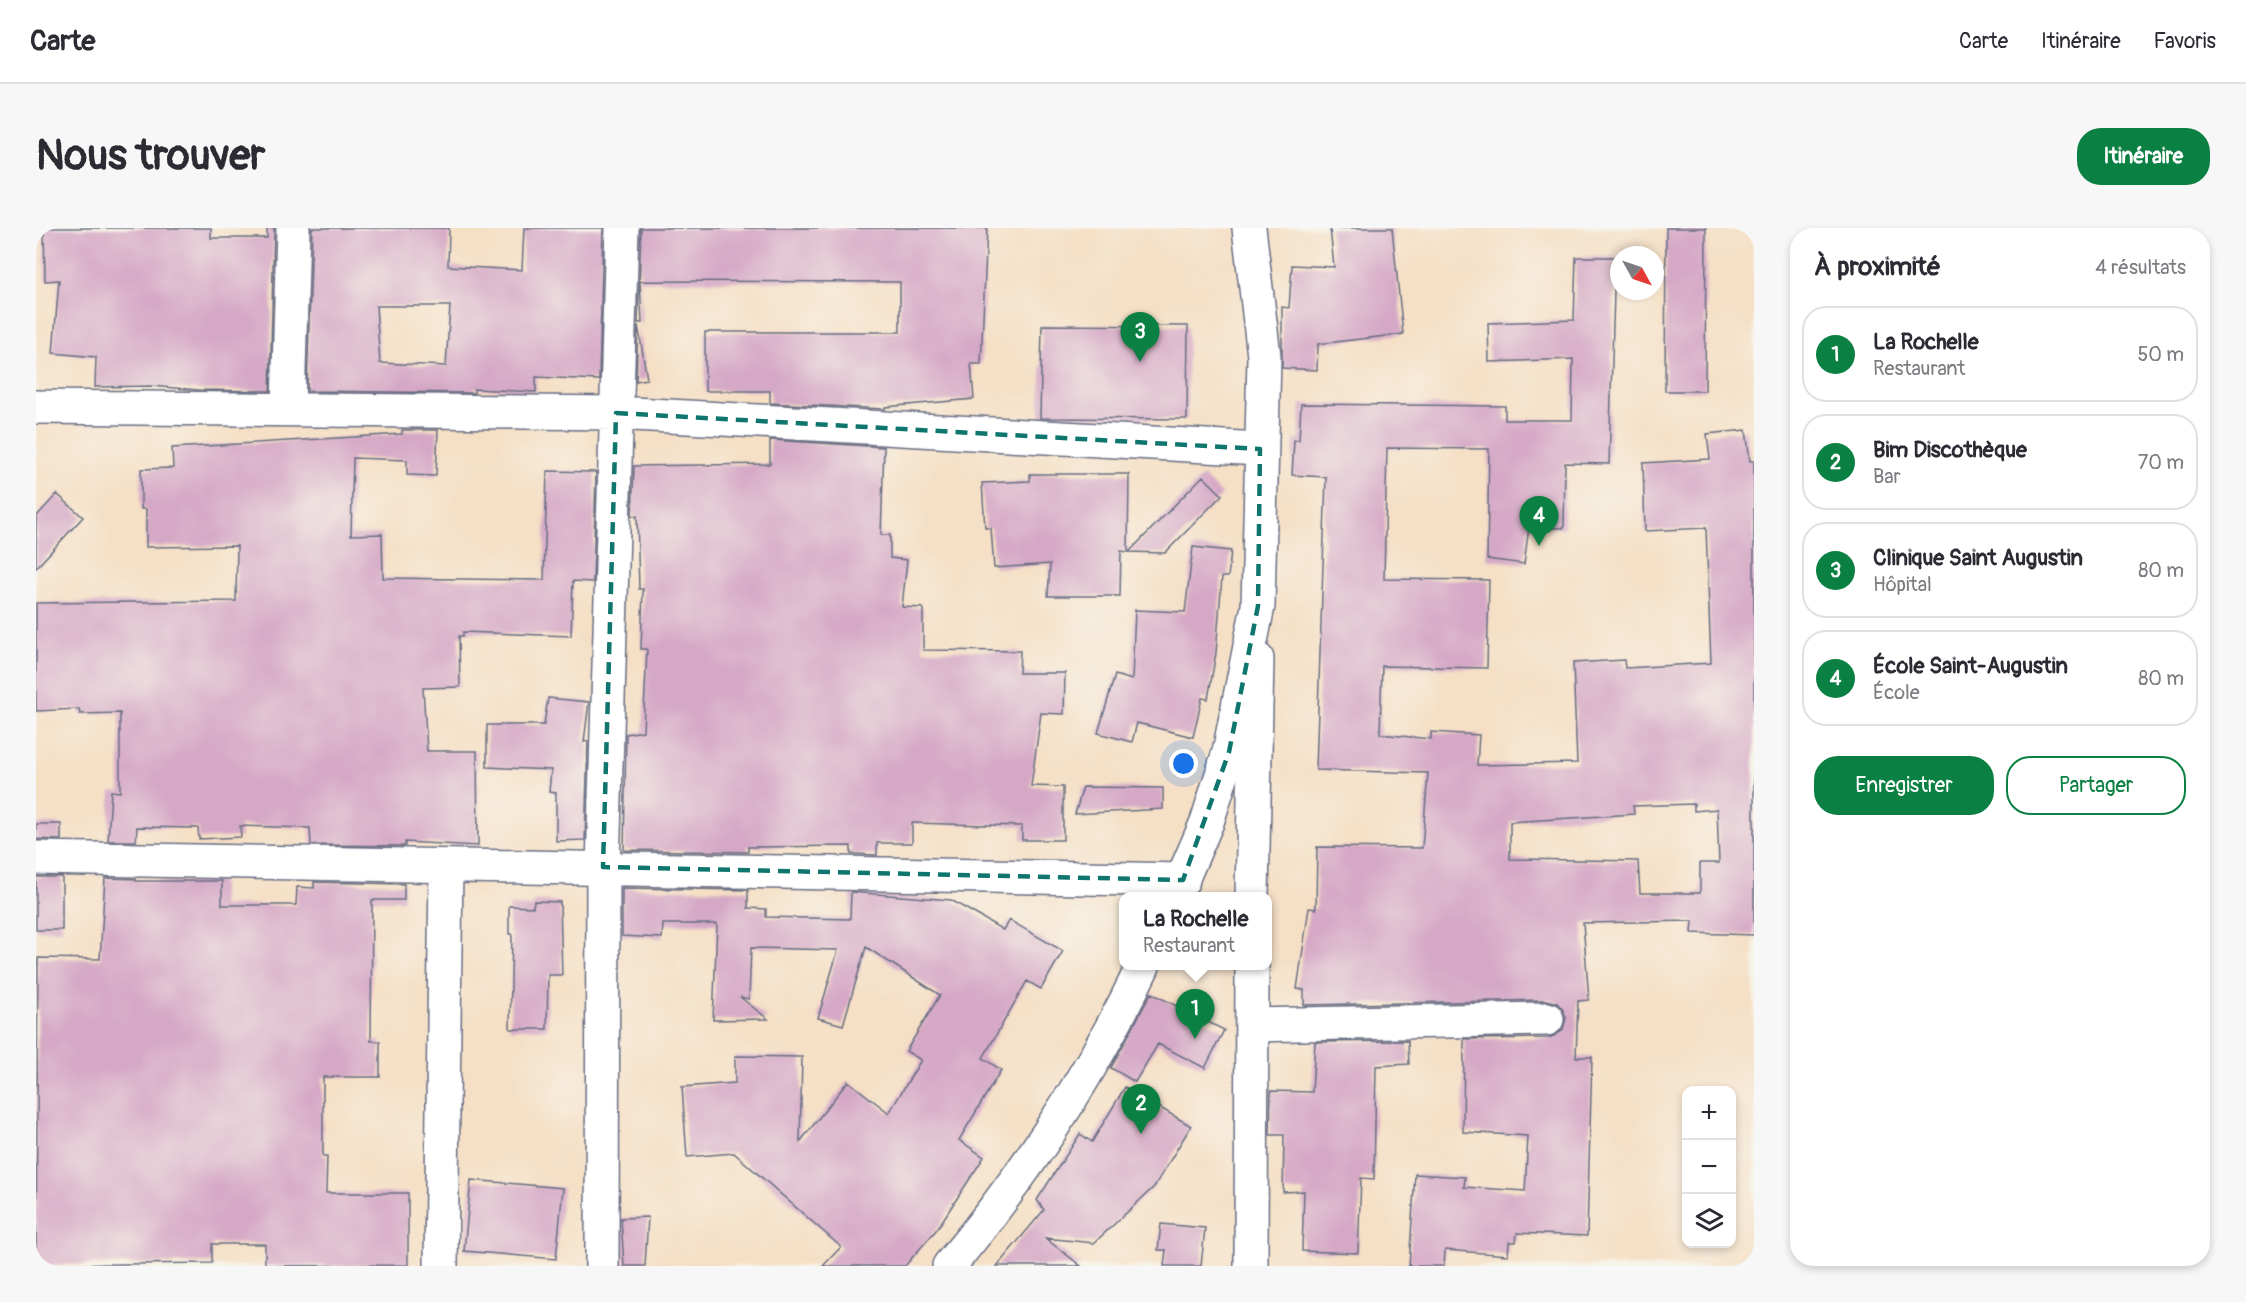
<!DOCTYPE html>
<html lang="fr">
<head>
<meta charset="utf-8">
<style>
	body { margin:0; font-family:Pangolin,sans-serif; background:#f7f7f7; color:#2b2b33 }
	.controls { position:absolute; right:18px; bottom:18px; display:grid; overflow:hidden; border-radius:12px; box-shadow:0 3px 9px #0003 }
	.controls button { width:54px; height:54px; display:grid; place-items:center; padding:0; border:0; border-bottom:2px solid #e1e1e2; background:#fff; color:#2b2b33; font:30px sans-serif }
	.compass { position:absolute; left:1574px; top:18px; width:54px; height:54px; border-radius:50%; background:#fff; box-shadow:0 3px 9px #0003; rotate:130deg }
	.you { position:absolute; left:1148px; top:536px; width:21px; height:21px; margin:-15px; border:4px solid #fff; border-radius:50%; background:#1a73e8; box-shadow:0 0 0 9px #1a73e833 }
	.badge { display:grid; place-items:center; width:39px; height:39px; border-radius:50%; background:#0b8043; color:#fff; font-size:20px; font-weight:700 }
	.pin { position:absolute; translate:-50% -50px; filter:drop-shadow(0 2px 3px #0008) }
	.pin::after { content:''; position:absolute; top:32px; width:21px; height:18px; background:inherit; clip-path:polygon(0 0,100% 0,50% 100%) }
	.popup { position:absolute; left:1083px; top:664px; width:153px; height:78px; box-sizing:border-box; display:grid; place-content:center; border-radius:12px; background:#fff; filter:drop-shadow(0 2px 4px #0005); font-size:20px; white-space:nowrap; color:#7c7c81 }
	.popup b { font-size:22px; color:#2b2b33 }
	.popup::after { content:''; position:absolute; left:50%; top:100%; margin-left:-12px; border:12px solid transparent; border-top-color:#fff }
	.list { margin:0; padding:0; list-style:none }
	h2 { display:flex; justify-content:space-between; align-items:center; height:78px; margin:0; padding:0 24px; font-size:26px }
	h2 small { font-size:20px; font-weight:400; color:#7c7c81 }
	.list li { display:grid; grid-template-columns:39px 1fr auto; gap:18px; align-items:center; box-sizing:border-box; height:96px; margin:0 12px 12px; padding:0 12px; border:2px solid #e1e1e2; border-radius:24px }
	.list b { display:block; font-size:22px; white-space:nowrap }
	.list p { margin:0; font-size:20px; white-space:nowrap; color:#7c7c81 }
	.list em { font-size:20px; font-style:normal; color:#7c7c81 }
	.actions { display:flex; gap:12px; padding:18px 24px }
	.actions a { flex:1; padding:14px 0; border:2px solid #0b8043; border-radius:24px; text-align:center; font-size:21px; color:#0b8043 }
	.actions .main { background:#0b8043; color:#fff }
	.icon { flex:none; width:33px; height:33px; fill:none; stroke:currentColor; stroke-width:2; stroke-linecap:round; stroke-linejoin:round }
	.map { position:relative; flex:none; width:1718px; height:1038px; overflow:hidden; border-radius:24px }
	header { display:flex; align-items:center; gap:36px; box-sizing:border-box; height:84px; padding:0 30px; background:#fff; border-bottom:2px solid #e1e1e2 }
	header strong { font-size:28px }
	nav { display:flex; gap:33px; margin-inline-start:auto; font-size:21px }
	.intro { display:flex; align-items:center; justify-content:space-between; box-sizing:border-box; height:144px; padding:0 36px }
	h1 { margin:0; font-size:42px }
	.button { padding:15px 27px; border-radius:24px; background:#0b8043; color:#fff; font-size:21px; font-weight:700 }
	main { display:flex; gap:36px; padding:0 36px }
	aside { flex:1; background:#fff; border-radius:24px; box-shadow:0 3px 9px #0003 }
	.map>svg:first-child { display:block }
</style>
</head>
<body>
<header>
<strong>Carte</strong>
<nav><a>Carte</a><a>Itinéraire</a><a>Favoris</a></nav>
</header>
<div class="intro"><h1>Nous trouver</h1><a class="button">Itinéraire</a></div>
<main>
<div class="map">
<svg width="1718" height="1038" viewBox="0 0 1718 1038">
	<rect width="100%" height="100%" fill="#f7f3e8"/>
	<filter id="ink" filterUnits="userSpaceOnUse"><feTurbulence type="fractalNoise" baseFrequency=".0167" numOctaves="2"/><feDisplacementMap in="SourceGraphic" scale="12" xChannelSelector="R" yChannelSelector="G"/><feConvolveMatrix kernelMatrix="1 2 1 2 8 2 1 2 1" color-interpolation-filters="sRGB"/></filter>
	<filter id="wash" filterUnits="userSpaceOnUse"><feTurbulence type="fractalNoise" baseFrequency=".008" numOctaves="4" result="noise"/><feDisplacementMap in="SourceGraphic" scale="24" xChannelSelector="R" yChannelSelector="G"/><feGaussianBlur stdDeviation="1.35" result="paint"/><feColorMatrix in="noise" values="0 0 0 0 0 0 0 0 0 0 0 0 0 0 0 0 0 1.4 0 .05"/><feComposite in="paint" operator="in"/></filter>
	<g filter="url(#wash)">
		<rect width="100%" height="100%" fill="#f5dfc5"/>
		<g id="blocks">
			<path fill="#d5a9c6" fill-rule="evenodd" d="M8,0H175V10H231V0H238L234,163L163,162L114,158L59,159L60,129L17,125L23,52L9,53Z
				M276,0H413L412,38L486,42L488,0H567L563,152L500,149V164L438,161V165L271,163ZM340,78H414L410,138L344,135Z
				M605,0H951L945,136H935L938,171L849,179V181L734,175V163H669V104H864V54L604,53L606,95H602Z
				M1294,0H1356L1367,106L1282,116L1281,142L1246,140V79L1253,80L1256,37L1298,39Z
				M1630,0H1670L1669,163H1629Z
				M1540,29H1579L1573,236L1529,235L1528,300L1493,299L1488,336L1451,331L1453,221L1351,220L1348,351L1453,352L1451,440L1346,438L1344,506L1395,511V504L1443,507L1441,537L1541,535L1537,435L1588,432L1589,440L1675,435L1670,300L1609,303L1607,235L1674,231L1671,206L1710,202L1714,233H1718V707L1656,705L1657,693L1547,695L1553,772L1542,773L1540,829H1556L1551,1008L1481,1005L1480,1014H1473L1472,1027L1409,1022L1408,1038H1373L1379,946L1429,949L1428,959L1489,963L1492,908L1427,904L1428,811L1512,810L1520,807L1527,801L1530,790L1527,782L1521,775L1511,772L1268,777V762L1261,761L1273,680L1280,681L1281,619L1386,620L1392,545L1280,542L1290,249L1256,247L1258,212H1263L1265,176L1469,178V192H1536L1537,131L1453,134L1452,95L1538,92ZM1658,576V583L1681,581L1683,635H1664V665H1604L1602,633L1474,631V594L1598,586L1597,578Z
				M602,97L611,151L600,153Z
				M1006,97L1152,98L1151,191L1004,190Z
				M366,202H402L400,248L371,247V232L317,230L315,307L346,306L347,350L508,352L511,243L560,244L557,354L537,353L535,408L427,404V408H423L424,459L387,460L391,523H441L442,618L369,614V618L275,617L274,600L204,598L205,609L163,611L162,600L101,599L100,613H72L75,563L84,564V485L44,486L43,481L0,483V375L200,373L201,318L110,319V281H105V241L137,240L136,220L366,206Z
				M734,212L848,219L845,307H854V330L871,332L866,379L887,380V422L984,423L983,445H1029L1028,486L1005,485L995,558L1027,559V612H986V598L876,595V615H841V627L815,626V618L712,619V624L588,622L590,506L607,503L611,421H605L607,361H603L601,288H596L598,238L734,236Z
				M994,246H1093L1092,324L1085,323L1084,368H1012L1014,336L958,340L955,300H949L946,255L994,253Z
				M1167,248L1186,267L1129,325L1093,324Z
				M21,266L47,289L0,340V289Z
				M1157,319L1195,323L1192,349H1186L1180,425L1172,471L1166,470L1157,509L1101,495L1096,514L1062,505L1079,447L1096,452L1099,382L1149,384Z
				M512,470L553,474L548,514L552,513L549,612L520,613V565L513,564L515,542L451,539V497H508Z
				M1047,559L1127,560V581L1039,586Z
				M0,596H25V612L0,611Z
				M0,649H26V702H0Z
				M69,650L100,651V653H186V677H260L261,659L278,660V654L368,656V672H336L335,813H344V849H287V928H291L290,965H372V1037L229,1038V1016H176V1035L0,1037L2,730L64,731Z
				M586,660L712,662V680L730,681V689L814,691L815,664L915,672L967,702L973,692L1027,723L1005,761L991,753L947,830L965,842L923,912L948,929L901,1001L869,1038H787L805,1019L698,925L651,929L646,859L699,855V828L766,829L764,914L812,853L853,885L885,832L870,823L904,767L830,719L807,797L782,790L802,722L715,720L713,771L704,769L732,791L677,792L681,696H627L626,710L586,708Z
				M498,673L524,674L526,747H512L511,801H474L476,706H473V678L497,679Z
				M1115,765L1188,802L1169,840L1122,816L1099,854L1075,840Z
				M1372,813L1373,836L1340,838L1338,951L1325,950L1322,1025L1266,1023L1268,963L1247,964L1248,907H1234L1235,863L1276,864L1279,814Z
				M1089,859L1155,898L1118,959L1058,1015L1009,1010L1045,1038H961L1008,982L1001,972L1044,906L1056,914Z
				M435,952L527,960L520,1031L428,1023Z
				M612,989L609,1038H588L585,990Z
				M1125,996L1169,1000L1165,1038H1128L1130,1022H1122Z"/>
		</g>
	</g>
	<g filter="url(#ink)">
		<use href="#blocks" fill-opacity="0" stroke="#676d82" stroke-width="1.5"/>
		<g fill="none" stroke-linecap="round" stroke-linejoin="round">
			<g stroke="#676d82" stroke-width="36">
				<path id="minor" d="M0,179L580,185L1224,221
					M252,179L257,0
					M0,630C382,638 765,643 1147,652
					M1216,668L1221,431
					M1216,797L1511,791
					M405,1038L410,639
					M566,1038L567,639L586,0
					M1215,1038L1216,738"/>
			</g>
			<g stroke="#676d82" stroke-width="36">
				<path id="tertiary" d="M1139,668L1171,594L1193,524L1222,378L1228,128L1213,0
					M913,1038C990,946 1056,846 1107,738"/>
			</g>
			<use href="#minor" stroke="#fff" stroke-width="33"/>
			<use href="#tertiary" stroke="#fff" stroke-width="33"/>
		</g>
	</g>
	<path fill="none" stroke="#0f766e" stroke-width="4.5" stroke-dasharray="12 8" stroke-linejoin="round" d="M580,185L1224,221L1222,378L1193,524L1147,652L567,639Z"/>
</svg>
<div class="controls">
<button>+</button>
<button>−</button>
<button><svg class="icon" aria-label="layers" viewBox="0 0 24 24"><path d="M12 4l9 5-9 5-9-5zM3 14l9 5 9-5"/></svg></button>
</div>
<svg class="compass" viewBox="-18 -18 36 36"><path d="M0-13l5 13h-10z" fill="#e53935"/><path d="M0 13l5-13h-10z" fill="#7c7c81"/></svg>
<div class="you"></div>
<div class="pin badge" style="left:1159px;top:811px">1</div>
<div class="popup"><b>La Rochelle</b>Restaurant</div>
<div class="pin badge" style="left:1105px;top:906px">2</div>
<div class="pin badge" style="left:1104px;top:134px">3</div>
<div class="pin badge" style="left:1503px;top:318px">4</div>
</div>
<aside>
<h2>À proximité<small>4 résultats</small></h2>
<ul class="list">
<li><span class="badge">1</span><div><b>La Rochelle</b><p>Restaurant</p></div><em>50 m</em></li>
<li><span class="badge">2</span><div><b>Bim Discothèque</b><p>Bar</p></div><em>70 m</em></li>
<li><span class="badge">3</span><div><b>Clinique Saint Augustin</b><p>Hôpital</p></div><em>80 m</em></li>
<li><span class="badge">4</span><div><b>École Saint-Augustin</b><p>École</p></div><em>80 m</em></li>
</ul>
<div class="actions"><a class="main">Enregistrer</a><a>Partager</a></div>
</aside>
</main>
</body>
</html>
